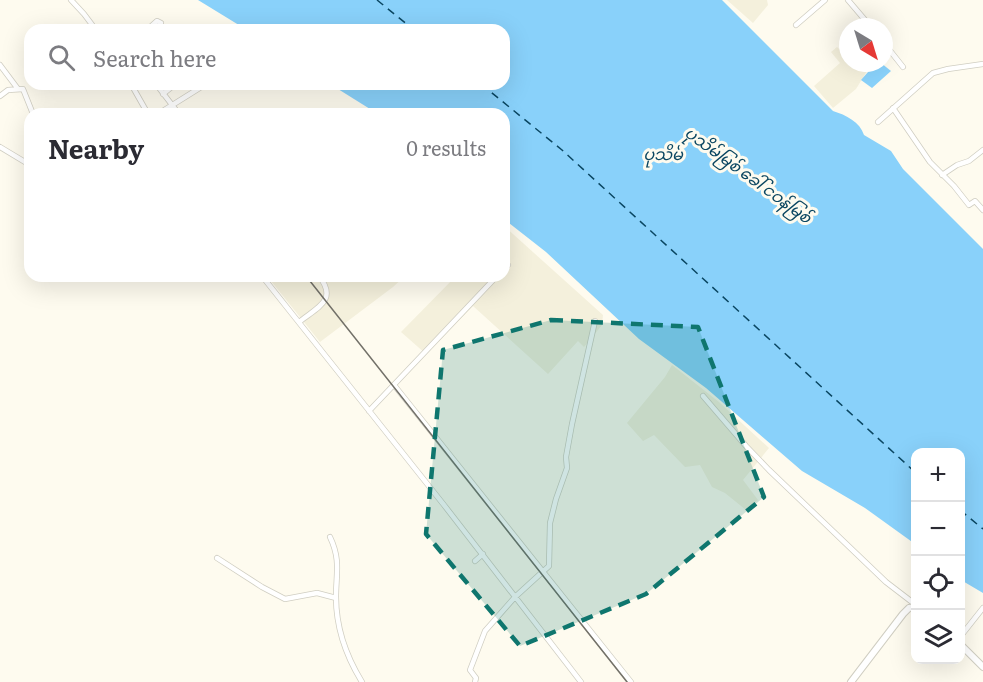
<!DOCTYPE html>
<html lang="en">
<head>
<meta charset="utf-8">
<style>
	body { margin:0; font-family:Literata,"Noto Sans Myanmar",serif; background:#f7f7f7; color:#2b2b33 }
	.controls { position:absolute; right:18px; bottom:18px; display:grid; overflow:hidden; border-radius:12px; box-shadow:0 6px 24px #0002 }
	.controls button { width:54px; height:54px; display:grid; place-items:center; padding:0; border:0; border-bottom:2px solid #e1e1e2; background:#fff; color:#2b2b33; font:30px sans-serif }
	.compass { position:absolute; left:839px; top:18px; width:54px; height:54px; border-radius:50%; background:#fff; box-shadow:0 6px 24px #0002; rotate:142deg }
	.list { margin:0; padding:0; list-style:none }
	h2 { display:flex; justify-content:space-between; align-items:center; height:78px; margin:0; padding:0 24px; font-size:26px }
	h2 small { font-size:20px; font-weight:400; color:#7c7c81 }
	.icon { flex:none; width:33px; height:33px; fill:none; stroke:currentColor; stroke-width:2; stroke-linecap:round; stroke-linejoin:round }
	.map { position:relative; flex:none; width:983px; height:682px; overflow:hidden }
	.search { position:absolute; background:#fff; box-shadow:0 6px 24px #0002; left:24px; top:24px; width:486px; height:66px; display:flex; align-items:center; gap:15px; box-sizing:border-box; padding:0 21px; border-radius:18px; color:#7c7c81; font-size:22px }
	.panel { position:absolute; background:#fff; box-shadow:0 6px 24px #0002; left:24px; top:108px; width:486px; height:174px; border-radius:18px }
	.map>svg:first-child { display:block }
</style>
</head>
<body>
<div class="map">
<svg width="983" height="682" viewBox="0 0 983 682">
	<rect width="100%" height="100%" fill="#fefbef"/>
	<path fill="#f4f0dc" d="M727,0H767L768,5L753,23Z
		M837,47L848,57V63H860L867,71L856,89L833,108L814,86L840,63L831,52Z
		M504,226L603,315L602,325L584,347L578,341L548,374L473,306L426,354L401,332L456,276H504Z
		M267,276H405L393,287L320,342Z
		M672,365L719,402L769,448L743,480L758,500L746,510L725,493L712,487L700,465L685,467L654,435L643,441L627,423L665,377Z"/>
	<path fill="#89d1fa" d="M198,0H722L833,111C846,115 860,122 864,135L891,151L903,169L983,249V593L961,580L960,452H916L915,544L865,508L802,471L706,388L639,339L546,252L504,219V114H378L330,84H504V30H247Z
		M876,63H881L891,71L872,88L861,80Z"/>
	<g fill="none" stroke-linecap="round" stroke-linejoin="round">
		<path stroke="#0a4661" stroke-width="1.5" stroke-dasharray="8 6" stroke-linecap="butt" d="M377,0L414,30
			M481,84L562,150L916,473
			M960,510L983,529"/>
		<g stroke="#d0cec2" stroke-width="6">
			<path id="minor" d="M71,0L84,14L96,30
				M848,0L871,27
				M796,25L825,0
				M147,30L157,21L161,23
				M884,43L903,67
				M0,65L18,89
				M131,84L148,114
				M156,84L179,114
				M163,94L173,86
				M0,96L8,90L23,89L33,114
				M893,108L930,162L954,186L969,205L975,201L983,210
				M158,114L206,84
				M878,122L933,73L948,69L983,64
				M0,147L30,165
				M942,175L957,165L969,161L983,150
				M504,269L508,265
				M262,276L444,505L581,682
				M299,322C318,307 338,300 319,276
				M394,385L631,682
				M703,396L746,446L769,470L886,582L916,605
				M369,411L497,276
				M330,537C341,560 336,574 336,597C336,627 346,656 362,682
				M217,558L262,587L285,599L317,593L336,598
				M475,561L483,554
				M960,637L983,608
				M475,682L476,678L470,670L485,631L515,597L549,566L550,523L556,499L567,468L566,457L572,424L595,321"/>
		</g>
		<g stroke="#d0cec2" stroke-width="8">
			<path id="tertiary" d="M960,644L983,667
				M851,682L903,614L909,608L916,607"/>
		</g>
		<use href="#minor" stroke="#fff" stroke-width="4.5"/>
		<use href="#tertiary" stroke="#fff" stroke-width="6"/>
		<path stroke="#737169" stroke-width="1.5" d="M172,109L176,114
			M306,276L627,682"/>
	</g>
	<path fill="#0f766e" fill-opacity="0.2" stroke="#0f766e" stroke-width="4.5" stroke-dasharray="12 8" stroke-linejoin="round" d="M551,320L698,327L764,497L646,594L520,646L426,534L443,350Z"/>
	<g text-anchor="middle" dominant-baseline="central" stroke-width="6" stroke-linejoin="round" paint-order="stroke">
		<g font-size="16" font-style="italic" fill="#0a4661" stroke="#fefbef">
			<text x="663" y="153">ပုသိမ်</text>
			<text transform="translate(749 174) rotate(36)">ပုသိမ်မြစ် ခေါ် ငဝန်မြစ်</text>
		</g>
	</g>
</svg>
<div class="controls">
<button>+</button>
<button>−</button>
<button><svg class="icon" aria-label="locate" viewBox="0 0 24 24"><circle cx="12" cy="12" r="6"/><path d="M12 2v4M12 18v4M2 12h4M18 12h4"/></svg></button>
<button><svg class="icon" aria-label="layers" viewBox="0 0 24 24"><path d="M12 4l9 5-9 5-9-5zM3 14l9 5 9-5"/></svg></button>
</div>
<svg class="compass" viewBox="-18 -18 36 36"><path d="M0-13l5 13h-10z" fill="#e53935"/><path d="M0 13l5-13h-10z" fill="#7c7c81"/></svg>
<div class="search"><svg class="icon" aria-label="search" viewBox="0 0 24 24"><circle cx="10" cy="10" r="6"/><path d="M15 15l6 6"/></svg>Search here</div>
<section class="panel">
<h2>Nearby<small>0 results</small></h2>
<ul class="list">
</ul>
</section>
</div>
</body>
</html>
